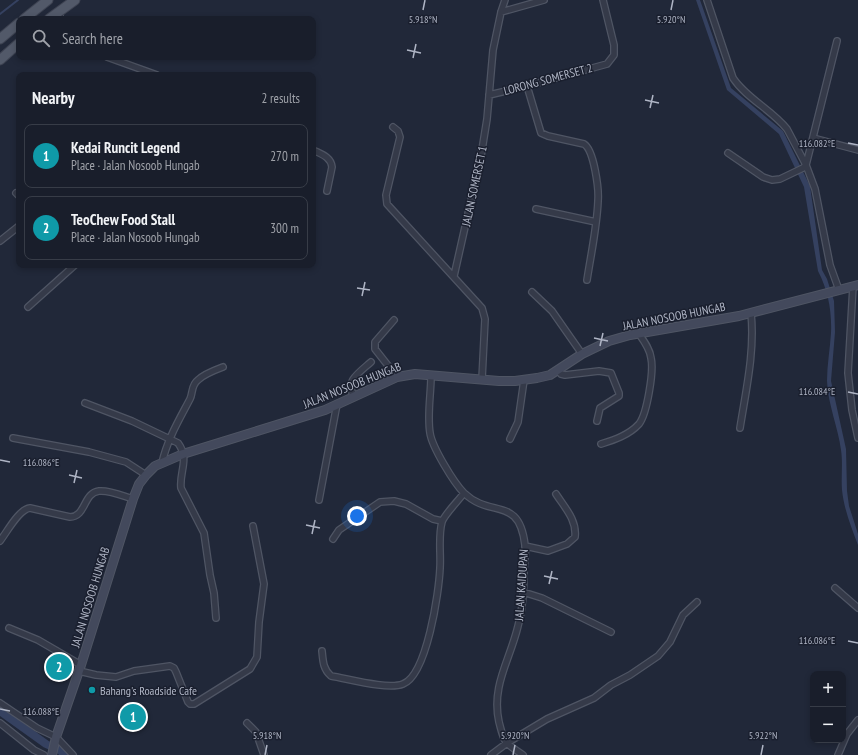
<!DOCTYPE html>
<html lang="en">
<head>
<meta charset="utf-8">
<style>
	body { margin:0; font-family:"PT Sans Narrow",sans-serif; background:#222733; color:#f1f3f6 }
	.controls { position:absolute; right:12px; bottom:12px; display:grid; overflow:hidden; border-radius:8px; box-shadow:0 2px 6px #0003 }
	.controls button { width:36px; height:36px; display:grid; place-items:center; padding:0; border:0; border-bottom:1px solid #373c47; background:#191e2b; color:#f1f3f6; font:20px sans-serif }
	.you { position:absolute; left:357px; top:516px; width:14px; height:14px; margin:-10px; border:3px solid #fff; border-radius:50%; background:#1a73e8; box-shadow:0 0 0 6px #1a73e833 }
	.badge { display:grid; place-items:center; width:26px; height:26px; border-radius:50%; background:#829ff7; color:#fff; font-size:13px; font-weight:700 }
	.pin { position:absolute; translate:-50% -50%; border:2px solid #fff; box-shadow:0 1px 4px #0006 }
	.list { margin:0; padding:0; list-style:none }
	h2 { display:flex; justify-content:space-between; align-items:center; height:52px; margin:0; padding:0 16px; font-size:17px }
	h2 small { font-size:13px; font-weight:400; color:#9fa2a9 }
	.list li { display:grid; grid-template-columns:26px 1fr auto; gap:12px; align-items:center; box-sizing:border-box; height:64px; margin:0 8px 8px; padding:0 8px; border:1px solid #373c47; border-radius:8px }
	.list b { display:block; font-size:15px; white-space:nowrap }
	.list p { margin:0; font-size:13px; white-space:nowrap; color:#9fa2a9 }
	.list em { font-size:13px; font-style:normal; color:#9fa2a9 }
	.icon { flex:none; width:22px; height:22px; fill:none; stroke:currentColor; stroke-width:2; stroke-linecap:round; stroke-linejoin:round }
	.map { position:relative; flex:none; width:858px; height:755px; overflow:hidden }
	.search { position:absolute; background:#191e2b; box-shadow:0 2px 6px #0003; left:16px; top:16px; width:300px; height:44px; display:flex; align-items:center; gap:10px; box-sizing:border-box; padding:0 14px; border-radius:8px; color:#9fa2a9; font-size:15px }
	.panel { position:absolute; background:#191e2b; box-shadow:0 2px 6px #0003; left:16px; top:72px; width:300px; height:196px; border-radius:8px }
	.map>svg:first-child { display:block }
</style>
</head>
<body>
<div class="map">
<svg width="858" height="755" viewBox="0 0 858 755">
	<rect width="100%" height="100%" fill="#212839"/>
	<path fill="#354160" d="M696,0H700L731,88L783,131L810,186L822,270L827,279L834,301L835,332L831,381L846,449L847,491L849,506L858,534V545C851,527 844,509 842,490C841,477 843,463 841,450C838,427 828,405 827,381C827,365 830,349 831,333C832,311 828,290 818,271L804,187L779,134L727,90Z"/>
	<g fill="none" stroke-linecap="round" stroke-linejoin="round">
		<path stroke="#354160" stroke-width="2" d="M0,14L18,0"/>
		<path stroke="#354160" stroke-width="8" d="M0,711L46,744L61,751L64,755"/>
		<g stroke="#4f5564" stroke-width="8">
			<path id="minor" d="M707,0L733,78C746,98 772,110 787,129L806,165L815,189L830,265L839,290
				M501,12L544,0
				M60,19V11
				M107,57L157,75
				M527,86L541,133L548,136L584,144C594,150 599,189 598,201C597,227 591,254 587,280
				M489,95L527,86L607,64L614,55V45L603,0
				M393,127L398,131L400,137L386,195L387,204L482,308L485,319L482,379
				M813,138L858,150
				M313,150C321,154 331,157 332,167L327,191
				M728,153L763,177L772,180L780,179L803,168L806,165L837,41
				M16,193L19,196
				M536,209L596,222
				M0,241L19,226
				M454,276L481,156L487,119L493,50L501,12L505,0
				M853,286L848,373L852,410L858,438
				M532,292L552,311L582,354
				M28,307L75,265
				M394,320L375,342V349L397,377
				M558,370L561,374L565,375L599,371L611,373L619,393V396L600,408L597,421
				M431,376C431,394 427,415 430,433C432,447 454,483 464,493C491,519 519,495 525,545C526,553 525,561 524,569C524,588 523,608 518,626C510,660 491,686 499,722C501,729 502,736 506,742C510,747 518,751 523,755
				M355,396C342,383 361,371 371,362
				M85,403L132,421L178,443C190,459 179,472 181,488L204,533L210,575L214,593L216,618
				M740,428C746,390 755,351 751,313
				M13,438L89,452L126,462L146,475
				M510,439L518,422L524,380
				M601,444C614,440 629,435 639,424C647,414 654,371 651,358C650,349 644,341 639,334
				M162,463C167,440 179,420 190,399C193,393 191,385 198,380C204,374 215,370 223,367
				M319,500L337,404
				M333,539L339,530L380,502L394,501L406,504L433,519L442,521
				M0,541C7,532 19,509 30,508L70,517C86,517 83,493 99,491C110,490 123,496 133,499
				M525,546L548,551L567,544L575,537C577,520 565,508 556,494
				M835,588L858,608
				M523,592L542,598L611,632
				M9,628L38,640L81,665
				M322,651C323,661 323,669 331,676C349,679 388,690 403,684C427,675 439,592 440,568C441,554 438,536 442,522C444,515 459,500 464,493
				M79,671L96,675L116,677L134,671L170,666L174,668L176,672L188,702L190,704H194L250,669L257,657L259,622L264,584L253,526
				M0,703L37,728L56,737L73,755
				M0,723L34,750L44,755
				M247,723L256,732L264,755
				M491,755L507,743L547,719L594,698L611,685L630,675L658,656L670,642L683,615L697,602
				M838,755L847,734L858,720"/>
		</g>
		<g stroke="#4f5564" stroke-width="10">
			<path id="secondary" d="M52,755L56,737L81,665L133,499L139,484L146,475L155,466L183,454L325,410L397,377L415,374L499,381H515L537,378L550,375L582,354L609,341L630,335L739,316L858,285"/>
		</g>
		<g stroke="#3e4352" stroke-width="11">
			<path id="primary" d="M24,19L48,0
				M49,19L75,0
				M0,39L19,23
				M0,60L19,43"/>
		</g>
		<use href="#minor" stroke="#353a49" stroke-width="5.5"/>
		<use href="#secondary" stroke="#43495c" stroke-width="8"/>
		<use href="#primary" stroke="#525969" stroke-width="9"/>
	</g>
	<path fill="none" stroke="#afb5c5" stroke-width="1.5" d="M423,10L425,0M671,10L673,0M407,50L421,53M413,58L416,44M645,100L659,103M650,108L653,95M848,143L858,145M357,288L370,290M362,296L365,282M594,338L608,341M600,346L603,333M848,392L858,394M0,460L10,462M69,475L82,478M74,483L77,470M306,525L320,528M312,534L315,520M544,576L558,579M549,584L552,571M848,641L858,643M0,709L10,711M265,755L267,745M513,755L515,745M761,755L763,745"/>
	<circle fill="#0f9aa8" stroke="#1a1f2e" stroke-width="1.5" cx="92" cy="690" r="4"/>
	<g text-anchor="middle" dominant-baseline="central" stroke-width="3" stroke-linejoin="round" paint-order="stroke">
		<g font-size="12" fill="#afb5c5" stroke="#1a1f2e">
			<text transform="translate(548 79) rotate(-15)">LORONG SOMERSET 2</text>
			<text transform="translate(474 186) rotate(-78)">JALAN SOMERSET 1</text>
			<text transform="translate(674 316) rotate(-11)">JALAN NOSOOB HUNGAB</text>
			<text transform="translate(352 385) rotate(-22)">JALAN NOSOOB HUNGAB</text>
			<text transform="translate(521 585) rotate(-86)">JALAN KAIDUPAN</text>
			<text transform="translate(90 597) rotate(-73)">JALAN NOSOOB HUNGAB</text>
		</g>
		<g font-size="12" fill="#afb5c5" stroke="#1a1f2e" text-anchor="start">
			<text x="100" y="690">Bahang's Roadside Cafe</text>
		</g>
	</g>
	<g font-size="10" text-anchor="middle" fill="#afb5c5" stroke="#1a1f2e" stroke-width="3" stroke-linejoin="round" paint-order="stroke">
		<text x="423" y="23">5.918°N</text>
		<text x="671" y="23">5.920°N</text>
		<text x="817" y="147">116.082°E</text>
		<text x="817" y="395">116.084°E</text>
		<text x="41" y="466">116.086°E</text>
		<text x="817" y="644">116.086°E</text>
		<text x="41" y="715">116.088°E</text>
		<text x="267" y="739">5.918°N</text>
		<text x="515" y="739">5.920°N</text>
		<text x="763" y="739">5.922°N</text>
	</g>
</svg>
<div class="controls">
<button>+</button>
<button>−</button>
</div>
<div class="you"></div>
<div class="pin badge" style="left:133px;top:717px;background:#0f9aa8">1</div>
<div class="pin badge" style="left:59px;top:667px;background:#0f9aa8">2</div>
<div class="search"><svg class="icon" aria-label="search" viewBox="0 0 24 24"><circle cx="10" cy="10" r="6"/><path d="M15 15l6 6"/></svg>Search here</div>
<section class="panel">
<h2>Nearby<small>2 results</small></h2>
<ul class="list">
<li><span class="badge" style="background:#0f9aa8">1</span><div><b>Kedai Runcit Legend</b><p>Place · Jalan Nosoob Hungab</p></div><em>270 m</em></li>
<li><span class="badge" style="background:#0f9aa8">2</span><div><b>TeoChew Food Stall</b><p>Place · Jalan Nosoob Hungab</p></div><em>300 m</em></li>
</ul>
</section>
</div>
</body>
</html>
